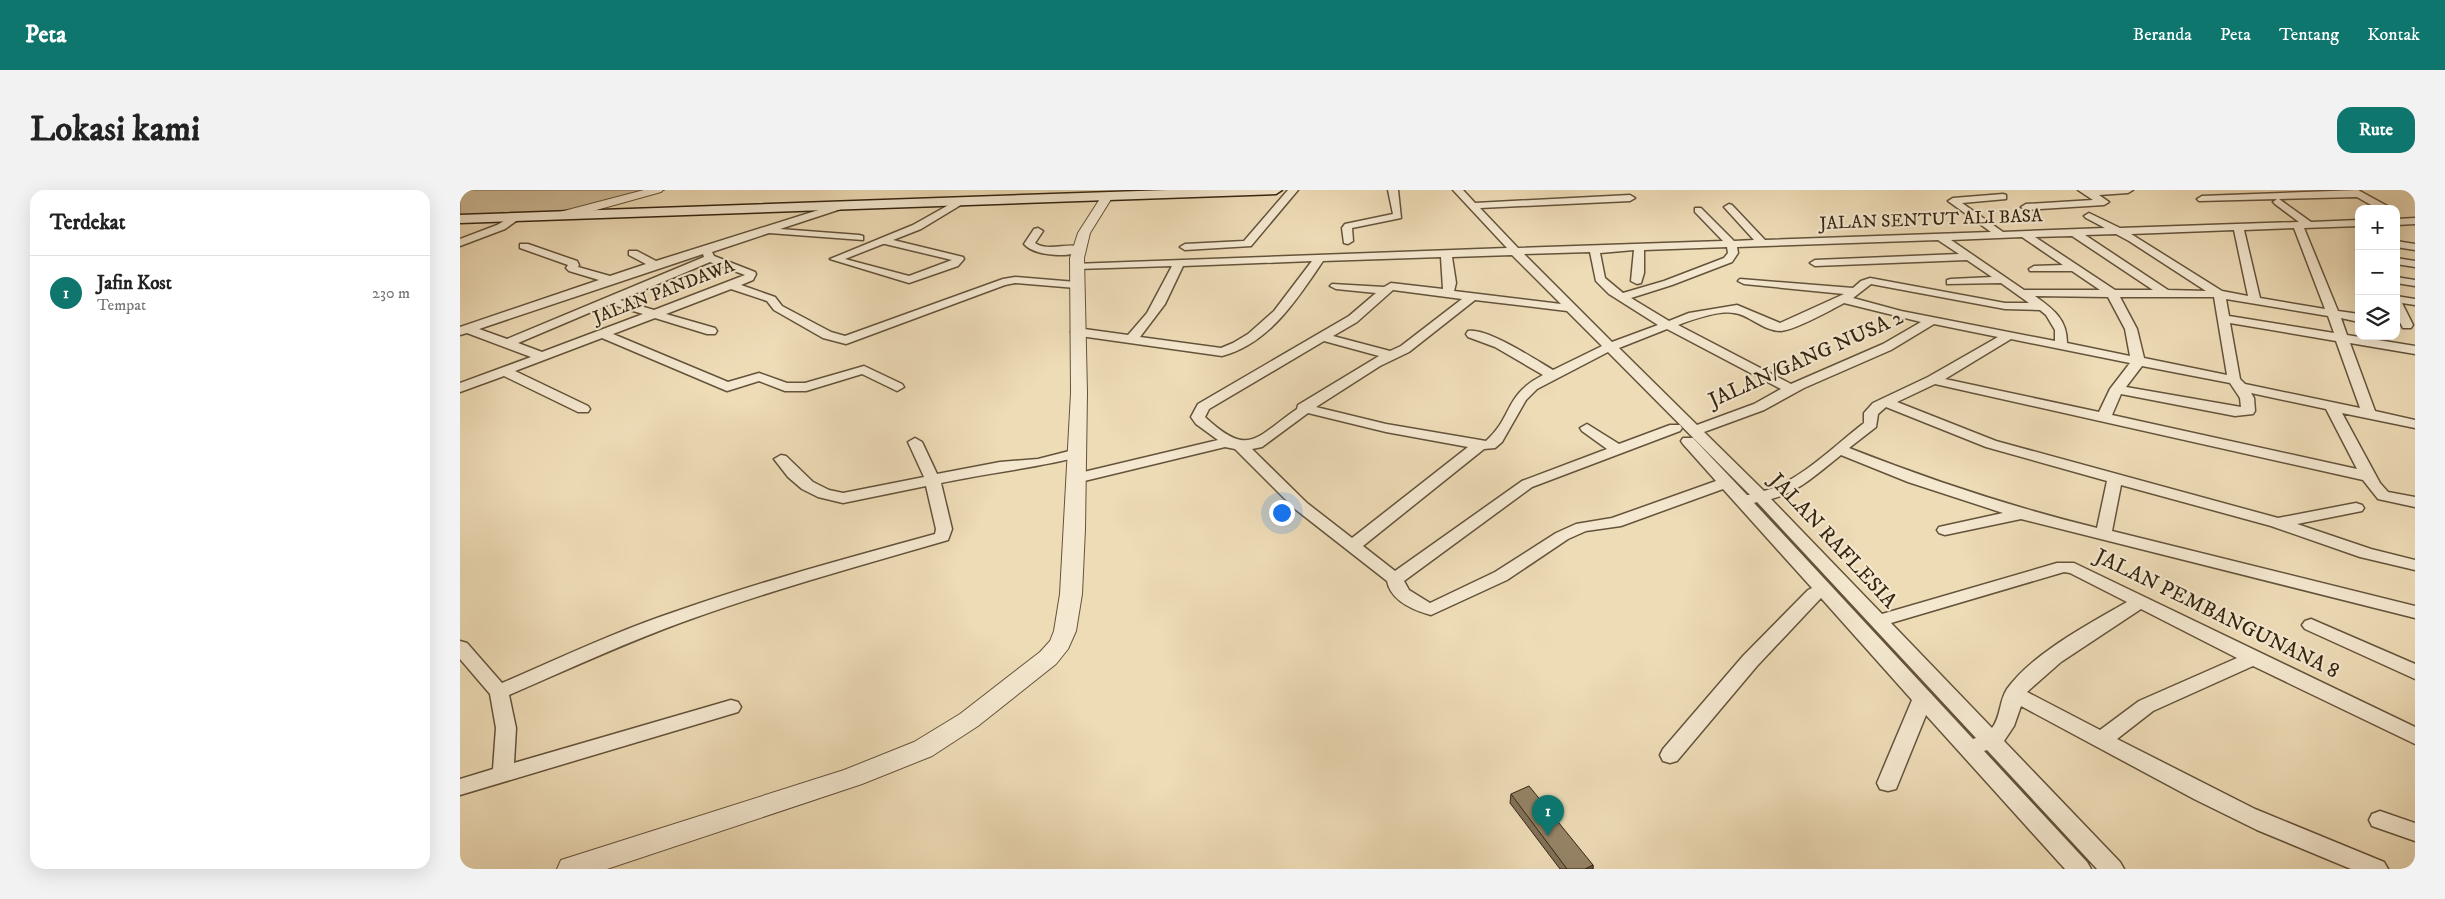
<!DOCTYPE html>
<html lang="id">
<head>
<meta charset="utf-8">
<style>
	body { margin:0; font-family:"IM FELL DW Pica",serif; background:#f2f2f2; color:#222 }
	.controls { position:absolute; right:15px; top:15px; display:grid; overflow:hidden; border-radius:10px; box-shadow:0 5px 20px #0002 }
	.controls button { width:45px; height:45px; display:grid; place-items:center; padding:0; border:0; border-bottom:1px solid #e0e0e0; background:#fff; color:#222; font:25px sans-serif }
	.you { position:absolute; left:821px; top:322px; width:18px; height:18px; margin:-12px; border:4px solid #fff; border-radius:50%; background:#1a73e8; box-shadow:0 0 0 8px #1a73e833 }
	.badge { display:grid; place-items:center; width:32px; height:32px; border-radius:50%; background:#0f766e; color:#fff; font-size:16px; font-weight:700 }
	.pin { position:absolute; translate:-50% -41px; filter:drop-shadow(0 1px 2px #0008) }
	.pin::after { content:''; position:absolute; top:26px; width:18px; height:15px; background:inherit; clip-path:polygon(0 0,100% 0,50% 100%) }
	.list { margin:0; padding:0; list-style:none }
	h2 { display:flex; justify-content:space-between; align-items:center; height:65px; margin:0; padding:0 20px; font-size:21px }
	h2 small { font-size:16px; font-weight:400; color:#767676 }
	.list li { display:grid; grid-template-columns:32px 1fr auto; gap:15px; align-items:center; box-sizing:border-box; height:75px; padding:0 20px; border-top:1px solid #e0e0e0 }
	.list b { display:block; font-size:19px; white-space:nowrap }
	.list p { margin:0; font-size:16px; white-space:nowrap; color:#767676 }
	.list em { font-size:16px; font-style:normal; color:#767676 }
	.icon { flex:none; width:28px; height:28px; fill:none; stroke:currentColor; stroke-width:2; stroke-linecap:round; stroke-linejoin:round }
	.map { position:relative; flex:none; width:1955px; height:679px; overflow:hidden; border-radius:15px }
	header { display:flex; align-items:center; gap:30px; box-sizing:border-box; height:70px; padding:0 25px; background:#0f766e; color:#fff }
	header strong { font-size:24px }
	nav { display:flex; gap:28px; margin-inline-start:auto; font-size:18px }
	.intro { display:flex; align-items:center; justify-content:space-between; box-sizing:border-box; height:120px; padding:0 30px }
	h1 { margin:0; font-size:35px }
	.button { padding:12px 22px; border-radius:15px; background:#0f766e; color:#fff; font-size:18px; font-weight:700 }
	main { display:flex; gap:30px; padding:0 30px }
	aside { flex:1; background:#fff; border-radius:15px; box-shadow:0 5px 20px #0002 }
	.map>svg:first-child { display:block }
</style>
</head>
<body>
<header>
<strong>Peta</strong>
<nav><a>Beranda</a><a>Peta</a><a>Tentang</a><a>Kontak</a></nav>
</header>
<div class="intro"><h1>Lokasi kami</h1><a class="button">Rute</a></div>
<main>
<aside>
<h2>Terdekat<small></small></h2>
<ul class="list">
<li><span class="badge">1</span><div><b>Jafin Kost</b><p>Tempat</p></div><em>230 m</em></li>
</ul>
</aside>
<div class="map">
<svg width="1955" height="679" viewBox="0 0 1955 679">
	<rect width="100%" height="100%" fill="#eedcb7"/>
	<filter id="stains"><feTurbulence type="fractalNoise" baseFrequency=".004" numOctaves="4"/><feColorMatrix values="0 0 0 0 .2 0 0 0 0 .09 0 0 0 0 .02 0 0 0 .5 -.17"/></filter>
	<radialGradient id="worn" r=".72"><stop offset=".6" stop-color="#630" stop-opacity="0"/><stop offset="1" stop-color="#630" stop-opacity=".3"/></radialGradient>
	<path fill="#cfbd9b" stroke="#827156" d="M0,0H205L126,21L0,25Z"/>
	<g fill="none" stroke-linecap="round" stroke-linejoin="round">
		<g stroke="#64533a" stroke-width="3">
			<path id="minor" d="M828,0H838L791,56L725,60L720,57L725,54L784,51Z
				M928,0H938L941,28L892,38L893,51L888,54L884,53L882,38L885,34L933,24Z
				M993,0H1003L1015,13L1170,5L1175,8L1170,11L1020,18L1058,58L1263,51L1235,22V18H1241L1274,51L1294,50L1264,17L1269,14L1272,15L1305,50L1531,42L1488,11L1493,8L1543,4L1546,5V9L1502,13L1543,42L1645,38L1626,28L1624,26L1629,23L1660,38L1839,32L1815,14L1813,12L1817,9L1739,11L1737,9L1742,6L1898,0L1929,17L1931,19H1918L1897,7L1819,9L1851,32L1899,30V36L1844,38L1878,121L1899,124V132L1881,128L1887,145L1955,156V164L1890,153L1915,221L1955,230V238L1882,223L1920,293L1928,302L1955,307V317L1918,309L1903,290L1475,194L1437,212L1536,251L1818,328L1896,313L1902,315L1904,318L1902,321L1837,334L1911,359L1955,370V380L1900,367L1811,336L1661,295L1652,341L1955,416V428L1561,329L1485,345L1479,343L1477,340L1479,337L1543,323L1448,292L1381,265C1358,283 1339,302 1311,309L1422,424L1597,373H1614L1955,537V554L1793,476L1693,521L1657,549L1795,619L1924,672L1928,679H1891L1797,640L1734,609L1561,516L1554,536L1544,551L1660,672L1664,679H1637L1527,560L1524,561L1627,672L1631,679H1605L1466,525L1436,599L1428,601L1420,599L1417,593L1452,510L1361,408L1297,476L1217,571L1210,573L1203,571L1200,565L1203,559L1283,466L1348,400L1352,398L1263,299L1161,336L1126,341L1108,349L1047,390L971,425C953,420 931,411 927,391L835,319L775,259L765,257L616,293L611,291L608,288L611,285L758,250L736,234L731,227L738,214L889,126L916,103L876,99L870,96L872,94L924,97L931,93L983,99L981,67L863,71C838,108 809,154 762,166L613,145L611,142L617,138L668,145L687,123L712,76L617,79L613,78V74L1047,58ZM1834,38L1865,119L1800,108L1784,40ZM1774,40L1788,106L1762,101L1671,44ZM1656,44L1669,51L1746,101L1708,100L1625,45ZM1612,46L1693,100H1655L1575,47ZM1562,47L1603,75L1574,76L1569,79L1570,81H1612L1640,100H1564L1491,50ZM1478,50L1499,64L1355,70L1350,73L1355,76L1507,70L1532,87L1491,89L1487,90V94L1541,93L1569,113H1545L1410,88L1401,91L1393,98L1280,89L1278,91L1284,94L1384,104L1320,133L1277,115L1229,123L1209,131L1171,108L1212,95L1272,72L1278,63L1277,57ZM1267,57L1268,63L1264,68L1204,91L1163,103L1145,88L1140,63L1174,60L1171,91L1177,94L1181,93L1184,83V60ZM1130,62L1136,91L1149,104L1198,135L1152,152L1064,64ZM1052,65L1101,114L994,101L996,93L992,67ZM852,71L814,121L788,144L773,153L761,158L680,147L705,114L723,76ZM1411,94L1545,119L1580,120L1586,125L1595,140V151L1441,121L1393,108ZM933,100L1002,109L941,156L930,161L873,146L897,132ZM1575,106L1648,107L1665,139L1670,166L1607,153C1607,129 1593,119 1575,106ZM1660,107H1754L1767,185L1684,168L1677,139ZM1766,109L1868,126L1874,143L1769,126ZM1015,110L1107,121L1142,156L1093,180C1076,170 1026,137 1008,141L1006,144L1008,147L1035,157L1083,185C1044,205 1053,227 1026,251L926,234L856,217L920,176L949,162ZM1384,113L1461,132L1423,154L1331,194L1218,135C1231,130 1260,120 1274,123C1290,125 1303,141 1321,141C1335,140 1371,120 1384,113ZM1770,133L1876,151L1900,218L1785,194L1780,189ZM1474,134L1538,147L1468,187L1413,213L1404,223V233C1375,255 1339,292 1304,301L1244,242L1304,220L1344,198L1431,160ZM1207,139L1321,199L1294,214L1237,235L1159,158ZM1551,149L1670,173L1650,199L1639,222L1485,189ZM864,151L919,166L838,215L837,219C795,248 789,268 745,227L749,219ZM1148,162L1290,305H1287L1233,248H1223L1221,251L1223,254L1256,291L1152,328L1116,334L1096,343L1035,382L970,413L949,400L944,391L1072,297L1220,241L1222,238L1220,235H1210L1159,254L1127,234L1120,238L1122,241L1147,259L1062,291L935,381L903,356L1024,259L1035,258L1042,252L1066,210L1077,199ZM1682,176L1770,193L1780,208L1781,217L1666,197ZM1791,203L1866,219L1897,279L1652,225L1661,204L1775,226L1793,224L1795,221L1794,208ZM1426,217L1526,257L1647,291L1637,338C1552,317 1470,290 1389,258L1416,237L1418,224ZM848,223L926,242L1008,257L892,348L847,313L792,259L802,257ZM1297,312L1516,548L1513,549L1294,313ZM1604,382L1610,383L1667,412C1629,434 1573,463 1547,499C1539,511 1541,527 1532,538L1431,433ZM1681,419L1777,468L1679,511L1640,540L1567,502L1601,472Z
				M1618,0H1673L1668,3L1639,5L1649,12L1644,15L1566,20L1561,17L1566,14L1633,10Z
				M501,8L506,11L504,13L461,39L433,50L503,67L504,69L498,76L449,93L370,69L453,35ZM423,54H425L492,70L449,86L385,69Z
				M384,12L389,15L387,17L320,39L399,45L403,46V50L309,43L252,62L254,66L295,82L296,84L293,90L281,95L315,107L322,116L371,142L385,146L543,89L555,87L616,92L622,95L616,98L555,93L545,95L386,154L363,148L314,120L307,111L271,99L206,124L255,138L257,141L255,144H247L195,128L153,144L268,192L299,183L327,193H345L404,176L442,194L444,197L437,201L402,184L346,201H325L299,191L267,201L142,148L55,181L128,216L130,219L128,222H118L44,186L0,202V193L71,167L7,143L0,145V137L139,90L109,81L106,78L108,75L60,58V54H68L117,71L119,75L118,77L150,86L186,74L169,65V61H177L196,71ZM243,64L244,67L47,149L19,139ZM250,72L285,85L194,120L160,110ZM150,114L183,124L82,162L58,153Z
				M56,24L61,27L59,29L45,39L0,56V49L37,35Z
				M1955,28V34L1936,35V29Z
				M578,38L583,41L575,53C589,63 613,50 623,59C612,69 574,66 564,54L574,39Z
				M1936,51L1955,54V60L1936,57Z
				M1936,68L1955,71V77L1936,74Z
				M1936,87L1955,90V96L1936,93Z
				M1936,106L1955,109V115L1942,113L1953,135L1951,138H1943L1936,125Z
				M455,248L462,252L477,284L540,272L578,269L617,259L624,263L622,266C576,278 528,283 481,293L492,339L488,350C402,375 315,399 231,429C169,451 109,479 49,505L56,538L54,573L271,510L278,512L281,517L278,522L0,605V589L33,579L36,538L30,504L0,469V451L7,453L42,493C100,468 157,441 217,421C302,391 388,368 475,344L476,339L466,296L383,313L358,307L342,299L328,287L314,269L321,265L326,266L353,292L369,300L383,303L464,287L448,252Z
				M1851,429L1955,474V489L1845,439L1842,435L1845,431Z
				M1920,621L1955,633V651L1912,636L1909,630L1912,624Z"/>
		</g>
		<g stroke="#64533a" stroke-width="2">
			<path id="tertiary" d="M184,0H203L201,2L104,29L98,25L100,22Z
				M647,3L653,6L630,43L624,68L627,203L625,339L622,404L616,441L608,459L596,474L518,536L472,566L402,594L147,679H97L101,670L384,580L454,552L500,524L580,462L590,451L594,441L600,404L611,203L610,68L618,43L643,4Z"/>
		</g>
		<g stroke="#362511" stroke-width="3">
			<path id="secondary" d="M708,0H822L816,4L0,33V25Z"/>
		</g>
		<use href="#minor" fill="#f4e8d0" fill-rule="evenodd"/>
		<use href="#tertiary" fill="#f4e8d0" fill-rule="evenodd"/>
		<use href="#secondary" fill="#f4e8d0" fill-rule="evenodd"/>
	</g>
	<path fill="#817259" stroke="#362511" d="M1051,604L1133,675V679H1100L1050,613Z"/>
	<path fill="#695c48" stroke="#362511" d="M1133,675V679H1125Z"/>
	<path fill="#968467" stroke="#362511" d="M1069,596L1133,675L1125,679H1107L1051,604Z"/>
	<g text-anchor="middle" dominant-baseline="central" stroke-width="4.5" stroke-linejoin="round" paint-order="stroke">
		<g font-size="18" fill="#362511" stroke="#f4e8d0">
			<text transform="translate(1471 30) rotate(-2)">JALAN SENTUT ALI BASA</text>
			<text transform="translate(204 102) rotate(-21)">JALAN PANDAWA</text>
		</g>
		<g font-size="21" fill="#362511" stroke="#f4e8d0">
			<text transform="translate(1346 169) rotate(-24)">JALAN/GANG NUSA 2</text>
			<text transform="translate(1373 351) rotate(47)">JALAN RAFLESIA</text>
			<text transform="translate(1757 424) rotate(26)">JALAN PEMBANGUNANA 8</text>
		</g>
	</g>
	<rect width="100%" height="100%" filter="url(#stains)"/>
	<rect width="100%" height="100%" fill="url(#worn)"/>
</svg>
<div class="controls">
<button>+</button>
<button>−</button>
<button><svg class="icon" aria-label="layers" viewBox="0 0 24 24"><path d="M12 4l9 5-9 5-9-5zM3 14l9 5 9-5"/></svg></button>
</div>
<div class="you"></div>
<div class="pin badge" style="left:1088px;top:646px">1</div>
</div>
</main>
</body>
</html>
